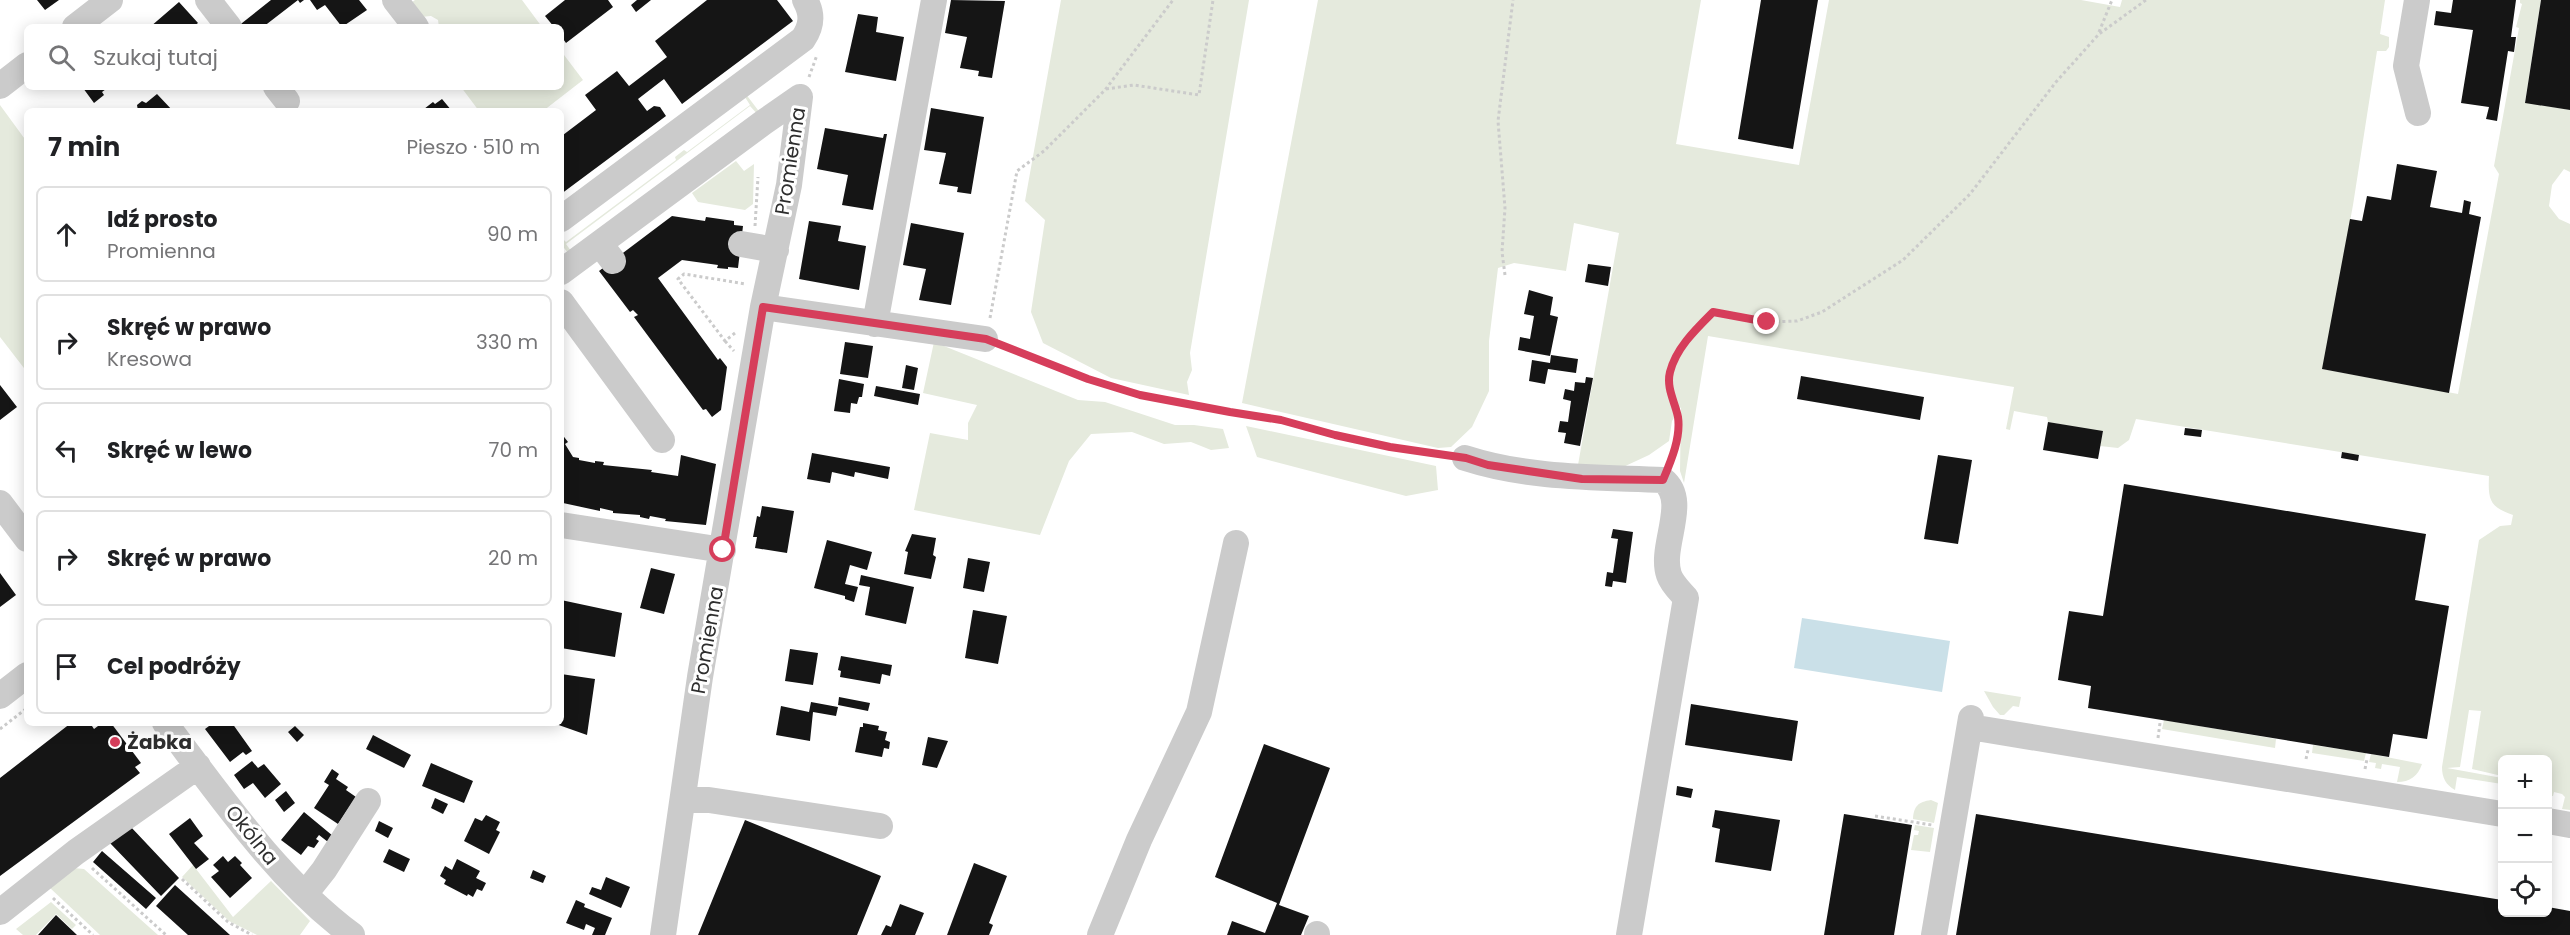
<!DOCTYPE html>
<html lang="pl">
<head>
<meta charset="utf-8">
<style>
	body { margin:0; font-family:Poppins,sans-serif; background:#f2f2f2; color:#202124 }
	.controls { position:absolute; right:18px; bottom:18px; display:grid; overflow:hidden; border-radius:9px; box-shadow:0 3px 15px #0003 }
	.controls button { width:54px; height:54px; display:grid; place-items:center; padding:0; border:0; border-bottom:2px solid #e0e0e0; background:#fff; color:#202124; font:30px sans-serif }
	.stop { position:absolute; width:18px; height:18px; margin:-14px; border:4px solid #d63e5b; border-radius:50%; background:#fff }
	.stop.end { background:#d63e5b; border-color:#fff; box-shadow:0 2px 6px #0008 }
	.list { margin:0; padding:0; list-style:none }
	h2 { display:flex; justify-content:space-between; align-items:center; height:78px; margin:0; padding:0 24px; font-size:26px }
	h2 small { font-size:20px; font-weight:400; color:#757577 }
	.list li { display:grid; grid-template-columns:39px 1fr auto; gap:18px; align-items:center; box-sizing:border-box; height:96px; margin:0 12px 12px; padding:0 12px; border:2px solid #e0e0e0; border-radius:9px }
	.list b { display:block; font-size:22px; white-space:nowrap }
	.list p { margin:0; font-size:20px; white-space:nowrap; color:#757577 }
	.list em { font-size:20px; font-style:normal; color:#757577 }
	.icon { flex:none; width:33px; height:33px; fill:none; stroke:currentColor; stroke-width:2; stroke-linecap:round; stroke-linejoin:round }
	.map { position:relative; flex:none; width:2570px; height:935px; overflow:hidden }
	.search { position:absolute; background:#fff; box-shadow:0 3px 15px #0003; left:24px; top:24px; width:540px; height:66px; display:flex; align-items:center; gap:15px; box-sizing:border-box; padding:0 21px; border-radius:9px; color:#757577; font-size:22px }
	.panel { position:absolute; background:#fff; box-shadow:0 3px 15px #0003; left:24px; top:108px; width:540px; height:618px; border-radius:9px }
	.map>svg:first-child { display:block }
</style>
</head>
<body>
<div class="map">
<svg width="2570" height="935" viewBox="0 0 2570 935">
	<rect width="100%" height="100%" fill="#fff"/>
	<path fill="#e5eadd" d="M415,0H522L542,27H439L438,20L431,16L421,17L408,5Z
		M1061,0H1249L1190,353L1192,370L1187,382L1189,395L1111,378L1043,343L1031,312L1045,220L1025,201Z
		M1318,0H1701L1676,144L1799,165L1829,0H2081L2120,7L2122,0H2385L2380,34L2389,37V47L2386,51H2377L2353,205L2323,369L2458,394L2499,174L2494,166L2519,28L2516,27L2522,4L2520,3V0H2541L2525,102L2570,110V172L2564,169L2552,185L2549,206L2559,219L2570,224V810L2562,809L2565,797L2562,794L2554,792L2553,796H2549L2548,792V760H2502V776L2472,769L2481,711L2469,710L2460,767L2447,768L2502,778V784L2457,777L2455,790C2446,785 2442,778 2442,767L2479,540L2500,526L2511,525L2513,515C2489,507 2488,499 2489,476L2136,419L2129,440L2118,448L2100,446L2103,432L2048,422L2047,417L2014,411L2010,430L2006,429L2014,387L1708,336L1684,483L1680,471L1681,407L1672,421L1669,441L1649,455L1621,468L1578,465L1619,233L1574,223L1566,271L1514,263L1498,268L1489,341V391L1472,427L1451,447L1438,448L1242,403Z
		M561,51L583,80L543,111H479L461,87H561Z
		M745,93L761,114L759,116L750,106L566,244L574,255L571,257L561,244V237L566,242L676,160L675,157L684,150L687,152L750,105L743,94Z
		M0,105L27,142V372L0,337Z
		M736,161L744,171L754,164L753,204L745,210L698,202L692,193Z
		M934,342L1078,400L1105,402L1175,425H1194L1223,429L1229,448L1211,450L1191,442L1164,444L1132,432L1091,434L1069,461L1040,535L914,510L930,433L968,440V423L977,405L923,393Z
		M1246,426L1436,466L1438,490L1406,496L1257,457Z
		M1984,691L2021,697L2019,707L2013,706L2004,715H2000L1993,707Z
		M2164,720L2276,739L2275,748L2162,729Z
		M2313,745L2366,753L2364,761L2312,753Z
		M2371,754L2422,764C2418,776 2410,782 2397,782L2400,767L2382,764L2381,769L2375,768L2376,763L2369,762Z
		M1931,800L1938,803L1934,823L1913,819C1914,806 1918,802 1931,800Z
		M1915,825L1934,828L1930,852L1911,850L1914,835H1918L1919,831L1914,830Z
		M193,865L233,917L271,881L310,921L300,935H257L229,921L182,877Z
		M73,868L84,869L158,935H100L49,887Z
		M51,902L76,925L72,929L56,914L36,935H23L16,929Z"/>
	<path fill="#cae0e8" d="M1802,618L1950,641L1942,692L1794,668Z"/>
	<path fill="#151515" d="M37,0H59L45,10Z
		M271,0H304L300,3L298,0L263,27H237Z
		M310,0H359L367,10L342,27L325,5L317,10Z
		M565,0H608L613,7L566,43L561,36V27H554L545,16Z
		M637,0H651L636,12L631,5Z
		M707,0H777L793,21L682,104L664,79L638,99L647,111L654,106L660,107L666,116L561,194V132L563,135L596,110L585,95L617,71L629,86L667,57L655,41Z
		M951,0L1005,1L992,78L978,76L979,71L960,68L967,37L945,33Z
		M1818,0L1793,149L1738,139L1761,0Z
		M2453,0H2516L2511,37H2516L2514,52L2508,51L2497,121L2486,119L2489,107L2461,103L2473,30L2434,25L2436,11L2451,13Z
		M2541,0H2570V110L2525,103Z
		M179,2L198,23L193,27H150Z
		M858,14L878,17L876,32L904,37L896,81L845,72Z
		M85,87H105L106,89L102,92L104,95L94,103L83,88Z
		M157,94L173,111H138L137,105L142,101L146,103Z
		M442,99L452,111L424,109L433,102L435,104Z
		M931,108L984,117L971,194L957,192L958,187L939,184L946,153L924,150Z
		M825,128L883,138L884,134H887L873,210L842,205L848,175L817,169Z
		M2397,164L2437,171L2430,207L2462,213L2464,200L2471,202L2469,214L2481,217L2449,393L2322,369L2350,219L2362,221L2367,196L2391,200Z
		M672,216L705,221L706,217L734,221V225L743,226L738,268L728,267V269L717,268L718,265L682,260L658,278L718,360L720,358L727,367L721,410L712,417L706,409L703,410L634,317L638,315L633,310L630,312L599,271Z
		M809,221L841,226L838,241L866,246L859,290L799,279Z
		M911,223L964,233L951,305L919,300L926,269L903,265Z
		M1588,264L1611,267L1608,286L1585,282Z
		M1529,290L1553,297L1550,315L1558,317L1550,356L1518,350L1520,337L1530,339L1534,316L1524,314Z
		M845,342L873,346L868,378L840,374Z
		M1551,355L1578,359L1576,373L1548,369L1545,384L1529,381L1532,360L1550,363Z
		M906,365L918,368L914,390L902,388Z
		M1801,376L1924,397L1920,420L1797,399Z
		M1586,377L1593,378L1580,446L1564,443L1566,433L1558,432L1560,421L1568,422L1571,401L1563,399L1565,389L1574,391L1575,382L1585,383Z
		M839,379L864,384L862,397H859L857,404L851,403L850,413L834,411Z
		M0,385L17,407L0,420Z
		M876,386L920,394L918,405L874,396Z
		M2048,422L2103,431L2098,459L2043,450Z
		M2185,428L2202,430L2201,437L2184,435Z
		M561,433L568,442L565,444L573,457L579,458V460L595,463V461L604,462L603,465L652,470L651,472L678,476L681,455L716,464L706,525L665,521L666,519L650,516L649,519L640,517V515L613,513V511L600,508V511L563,503L561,507Z
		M2342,452L2359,455L2358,461L2341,458Z
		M812,453L890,467L888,479L855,472L854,477L832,472L830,483L807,479Z
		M1938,455L1972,460L1958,544L1924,539Z
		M2124,484L2426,534L2415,600L2449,606L2427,739L2393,734L2389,757L2088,708L2091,686L2058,680L2059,673L2069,611L2103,616Z
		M762,506L794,511L787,553L755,548L757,537H753L757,516L760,517Z
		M1613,529L1633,532L1626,583L1613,581L1612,587L1605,586L1607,572L1613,573L1618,539L1611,538Z
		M912,534L936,538L933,555L936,557L931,579L904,574L908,552L905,551Z
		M827,540L872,552L867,570L850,565L845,584L858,587L854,602L845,599V596L814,588Z
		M968,558L990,562L984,592L963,588Z
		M651,568L675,574L664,614L640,608Z
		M0,573L16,595L0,607Z
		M861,575L914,587L906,624L865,615L870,587L859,585Z
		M561,600L622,613L615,657L561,648Z
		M973,610L1007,616L998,664L965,658Z
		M790,649L818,653L813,685L785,681Z
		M841,656L892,665L890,676L882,674L880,684L840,677L841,671L838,670Z
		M561,674L595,679L587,735L553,723H561Z
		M839,697L870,703L868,711L838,705Z
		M811,702L838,707L836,716L813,712L810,741L776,735L781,706L809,712Z
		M1691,704L1798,721L1792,761L1685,745Z
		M71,723H90L94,729L102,723H111L141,763L135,767L140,773L0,876V778Z
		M213,723H232L252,751L246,755L243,752L230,762L205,729Z
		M863,723L879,726L878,730L887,732L885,740L890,742L889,749L884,748L882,757L855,752L860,727H863Z
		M295,726L304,735L297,742L288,732Z
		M373,735L411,755L404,768L366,749Z
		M928,737L948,741L937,768L922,765Z
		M1264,744L1330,768L1279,905L1309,916L1301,935H1227L1232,921L1265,933L1277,903L1215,877Z
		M252,761L258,768L264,764L281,784L265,798L253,783L244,789L234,775Z
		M431,763L473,781L464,803L422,786Z
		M332,769L339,774L336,779L348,787L346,790L356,797L338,824L314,808L329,785L324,782Z
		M1677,786L1693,789L1691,798L1676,795Z
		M286,791L295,803L284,812L275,800Z
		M435,798L448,804L443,814L431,808Z
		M1715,810L1780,820L1771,871L1715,862L1720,829L1712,827Z
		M304,812L333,836L328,842L319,835L316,839L319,841L314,848L308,846L301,855L281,840Z
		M1844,814L1912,825L1894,935H1824Z
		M1976,814L2502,900V912H2548V907L2570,911V935H1956Z
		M486,815L500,822L496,830L500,832L489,854L464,841L475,818L482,821Z
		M190,818L203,836L194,843L209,859L196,869L169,834Z
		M745,820L881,876L857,935H698Z
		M379,821L393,828L388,838L375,831Z
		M130,826L179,878L161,896L109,842Z
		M389,849L410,859L404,872L383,862Z
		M102,851L156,898L146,909L93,862Z
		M223,856L228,862L235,856L242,863L240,865L252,878L230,898L211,877L219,871L213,865Z
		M457,859L480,871L476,878L486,883L482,891L477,889L473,897L468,894L467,896L444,884L446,880L440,876L445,866L452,870Z
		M974,863L1007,876L989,923L993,925L989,935H947Z
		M533,870L546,876L543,883L530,878Z
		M606,877L630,887L621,908L589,894L592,887L601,890Z
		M175,885L230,935H188L156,906Z
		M576,900L585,904L584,907L612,918L605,935H592L595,928L586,924L584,930L566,923Z
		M900,904L924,913L915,935H881L886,925L891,927Z
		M56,915L77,935H38Z"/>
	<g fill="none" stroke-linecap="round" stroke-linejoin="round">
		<path stroke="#cbcbcb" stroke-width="3" stroke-dasharray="3 3" stroke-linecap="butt" d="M2099,32L2112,0
			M809,77L817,55
			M1106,89L1134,85L1199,95L1213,0
			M755,226L758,177
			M1505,275L1502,252L1505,208L1498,121L1513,0
			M990,318L1017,171L1044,151L1105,90L1173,0
			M735,333L725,341L678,279L684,274L746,284
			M725,341L734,351
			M1005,347L1088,379L1140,395L1230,412L1281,420L1335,435L1390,447L1443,455
			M1672,459C1676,448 1679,430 1678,418C1676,407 1670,397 1669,386C1667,356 1694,332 1713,312L1767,322L1797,321L1822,312L1903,260L1970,194L2056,82L2099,34L2146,0
			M0,729L27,708
			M2158,738L2160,723
			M2306,759L2308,750
			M2365,769L2367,759
			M1875,816L1932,825
			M92,868L166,935
			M182,879L228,922L252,935
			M53,898L93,935"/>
		<path stroke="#cbcbcb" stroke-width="26" d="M208,0L229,27
			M395,0L416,27
			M2417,0L2406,66L2418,113
			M75,27L110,0
			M0,86L27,65
			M276,87L287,101
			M561,219L803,39C812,26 813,14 805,0
			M600,244L613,261
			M741,244L776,250
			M561,272L764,122L800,97
			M561,302L662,440
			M763,307L985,339
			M875,324L934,0
			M1465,458C1530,479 1597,477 1663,480C1690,501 1659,546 1669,575C1672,584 1680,591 1686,598L1629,935
			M0,503L27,539
			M561,525L723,550
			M0,696L27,675
			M165,723C222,798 276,878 352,935
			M1970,727L2502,814
			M683,800H709L880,826
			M2548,821L2570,825
			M305,894L324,870L368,801
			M0,912L76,852L198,766
			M663,935L700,677L763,307L789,185L800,97
			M1100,935L1139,840L1199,712L1236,543
			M1317,935V934
			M1934,935L1971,718"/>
	</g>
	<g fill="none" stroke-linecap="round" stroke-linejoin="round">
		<path stroke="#d63e5b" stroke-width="8" d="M723,550L763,307L986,339L1088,379L1140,395L1230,412L1281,420L1335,435L1390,447L1466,458L1488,465L1582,479L1663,480C1671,461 1681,438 1678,417C1675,402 1666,388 1670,372C1676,348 1696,329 1713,312L1767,322"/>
	</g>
	<circle fill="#d63e5b" stroke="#fff" stroke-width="2" cx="115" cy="742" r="6"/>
	<g text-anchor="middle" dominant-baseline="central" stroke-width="6" stroke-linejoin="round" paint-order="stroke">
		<g font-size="20" fill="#2e2e2e" stroke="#fff">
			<text transform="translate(790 161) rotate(-81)">Promienna</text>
			<text transform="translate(707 640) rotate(-80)">Promienna</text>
			<text transform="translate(252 835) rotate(51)">Okólna</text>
		</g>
		<g font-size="20" font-weight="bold" fill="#2e2e2e" stroke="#fff" text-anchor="start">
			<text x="127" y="742">Żabka</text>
		</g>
	</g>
</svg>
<div class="controls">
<button>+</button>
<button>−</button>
<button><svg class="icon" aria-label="locate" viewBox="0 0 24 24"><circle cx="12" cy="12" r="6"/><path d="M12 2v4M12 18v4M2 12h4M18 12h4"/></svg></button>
</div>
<div class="stop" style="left:723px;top:550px"></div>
<div class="stop end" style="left:1767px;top:322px"></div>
<div class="search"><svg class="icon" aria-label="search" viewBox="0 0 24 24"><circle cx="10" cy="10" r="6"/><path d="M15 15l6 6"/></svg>Szukaj tutaj</div>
<section class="panel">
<h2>7 min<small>Pieszo · 510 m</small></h2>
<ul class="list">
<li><svg class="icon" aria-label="ahead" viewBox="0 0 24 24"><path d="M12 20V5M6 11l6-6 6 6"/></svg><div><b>Idź prosto</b><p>Promienna</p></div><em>90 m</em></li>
<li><svg class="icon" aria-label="right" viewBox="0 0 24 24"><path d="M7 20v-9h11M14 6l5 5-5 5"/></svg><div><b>Skręć w prawo</b><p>Kresowa</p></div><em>330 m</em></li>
<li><svg class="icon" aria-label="left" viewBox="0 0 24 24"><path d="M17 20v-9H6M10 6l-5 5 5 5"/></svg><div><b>Skręć w lewo</b></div><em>70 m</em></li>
<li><svg class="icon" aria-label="right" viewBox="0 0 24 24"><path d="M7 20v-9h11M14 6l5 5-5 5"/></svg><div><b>Skręć w prawo</b></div><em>20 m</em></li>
<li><svg class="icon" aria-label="arrive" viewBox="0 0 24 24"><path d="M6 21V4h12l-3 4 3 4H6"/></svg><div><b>Cel podróży</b></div></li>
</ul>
</section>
</div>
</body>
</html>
